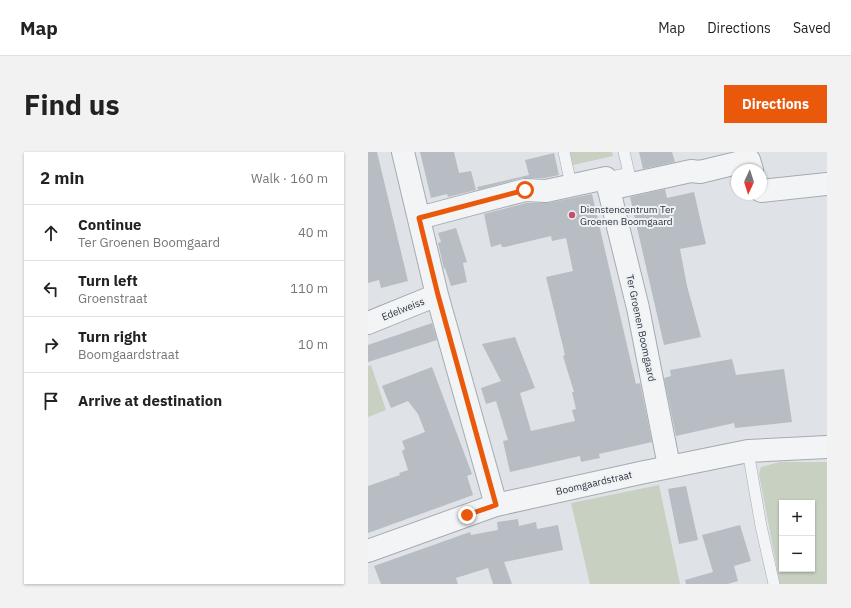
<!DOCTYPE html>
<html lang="en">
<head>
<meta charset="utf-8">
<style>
	body { margin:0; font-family:"IBM Plex Sans",sans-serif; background:#f2f2f2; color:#222 }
	.controls { position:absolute; right:12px; bottom:12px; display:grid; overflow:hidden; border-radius:0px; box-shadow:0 1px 3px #0004 }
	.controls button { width:36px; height:36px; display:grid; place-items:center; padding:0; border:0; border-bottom:1px solid #e0e0e0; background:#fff; color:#222; font:20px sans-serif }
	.compass { position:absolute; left:363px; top:12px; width:36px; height:36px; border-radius:50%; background:#fff; box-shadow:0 1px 3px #0004; rotate:184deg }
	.stop { position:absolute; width:12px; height:12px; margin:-9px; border:3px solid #ea580c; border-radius:50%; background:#fff }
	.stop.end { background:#ea580c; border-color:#fff; box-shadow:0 1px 4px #0008 }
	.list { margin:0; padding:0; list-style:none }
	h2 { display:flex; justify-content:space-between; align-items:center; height:52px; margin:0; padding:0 16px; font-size:17px }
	h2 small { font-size:13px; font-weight:400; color:#767676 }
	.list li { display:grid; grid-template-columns:26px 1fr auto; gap:12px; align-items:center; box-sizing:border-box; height:56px; padding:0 16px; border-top:1px solid #e0e0e0 }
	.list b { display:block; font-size:15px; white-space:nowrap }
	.list p { margin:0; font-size:13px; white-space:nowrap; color:#767676 }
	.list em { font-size:13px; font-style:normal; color:#767676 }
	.icon { flex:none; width:22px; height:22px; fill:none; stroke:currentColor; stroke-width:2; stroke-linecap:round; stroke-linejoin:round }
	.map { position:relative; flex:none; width:459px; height:432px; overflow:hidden; border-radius:0px }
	header { display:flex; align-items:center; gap:24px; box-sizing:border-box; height:56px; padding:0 20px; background:#fff; border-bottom:1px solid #e0e0e0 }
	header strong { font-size:19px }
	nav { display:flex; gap:22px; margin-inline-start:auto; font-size:14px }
	.intro { display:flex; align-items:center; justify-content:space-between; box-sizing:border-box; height:96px; padding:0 24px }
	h1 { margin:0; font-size:28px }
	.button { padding:10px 18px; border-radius:0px; background:#ea580c; color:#fff; font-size:14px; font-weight:700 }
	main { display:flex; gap:24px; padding:0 24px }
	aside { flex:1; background:#fff; border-radius:0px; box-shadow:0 1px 3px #0004 }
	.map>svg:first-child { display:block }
</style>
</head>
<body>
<header>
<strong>Map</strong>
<nav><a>Map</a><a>Directions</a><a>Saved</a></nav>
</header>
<div class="intro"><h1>Find us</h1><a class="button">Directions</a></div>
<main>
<aside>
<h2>2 min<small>Walk · 160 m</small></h2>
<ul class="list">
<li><svg class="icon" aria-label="ahead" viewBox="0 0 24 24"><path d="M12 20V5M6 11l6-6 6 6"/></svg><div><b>Continue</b><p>Ter Groenen Boomgaard</p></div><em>40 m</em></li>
<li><svg class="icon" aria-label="left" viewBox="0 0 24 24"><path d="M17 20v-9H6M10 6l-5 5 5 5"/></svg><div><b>Turn left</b><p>Groenstraat</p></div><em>110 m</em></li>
<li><svg class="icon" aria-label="right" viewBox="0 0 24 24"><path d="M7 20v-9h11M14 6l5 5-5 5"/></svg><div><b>Turn right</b><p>Boomgaardstraat</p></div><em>10 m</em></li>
<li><svg class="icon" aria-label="arrive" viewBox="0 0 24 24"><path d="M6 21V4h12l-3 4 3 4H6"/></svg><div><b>Arrive at destination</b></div></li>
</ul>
</aside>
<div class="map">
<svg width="459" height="432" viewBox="0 0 459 432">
	<rect width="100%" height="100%" fill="#dfe3e7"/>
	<path fill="#c7d0c1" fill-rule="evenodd" d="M202,0H244L245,4L205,13Z
		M3,213L18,258L0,265V214Z
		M412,310H459V432H412L391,322L393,315ZM414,351H444V417H414Z
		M291,333L312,432H222L203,351Z"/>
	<path fill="#b7bdc3" d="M0,0H9L40,129L13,136L11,128L0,131Z
		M52,0H86L91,21L103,19L108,38L80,45L79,42L63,46Z
		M271,0H304L307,10L275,17Z
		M186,1L191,23L177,26H154L110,38L109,35L161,23L157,8Z
		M297,37L299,46L326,40L338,92L312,97L319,134L333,185L296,193L262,45Z
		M224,42L268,232L272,231L284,290L231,302L232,306L222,308L213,310L212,304L142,320L135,289L140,288L128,249L118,252L113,236L133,229L114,192L147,185L167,236L152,241L163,279L207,269L204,258L208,257L204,240H206L195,204L197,203L178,125L205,119L198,86L184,89L183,84L137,95H134L133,92L123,95L116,62L158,51H180Z
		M88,76L99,110L95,111L99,130L83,134L77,116L76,117L70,91L73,90L70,81Z
		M64,171L69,188L0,210V193Z
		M364,207L368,223L416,217L424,270L367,276L366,271L308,284L296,226L303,224L302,218Z
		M64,215L104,322L99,324L105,343L0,381V334L32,323L31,321L40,318L34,299L37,297L34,289L57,280L50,262L40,249L23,256L14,234Z
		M318,334L330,388L311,392L300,337Z
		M150,367L151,374L168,370L169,377L190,373L195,398L136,410L144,432H125L120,416L88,426L90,432H13L6,414L102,380L103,383L130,378L129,370Z
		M372,373L383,409L366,414L370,429L360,432H318L317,428L345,420L334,383Z"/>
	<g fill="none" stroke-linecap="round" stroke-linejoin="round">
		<g stroke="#a5abb1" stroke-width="12">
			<path id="service" d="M196,0L203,33
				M238,26L261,21L256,0
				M380,299L393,374L406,432"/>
		</g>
		<g stroke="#a5abb1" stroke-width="24">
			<path id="minor" d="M35,0L69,143L128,353
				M241,37L323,19L332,20L381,8L384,18
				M393,39L459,32
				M51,66L157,38L178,39L238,26L270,156L301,314
				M0,171L69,143
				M0,399L128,353L272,321L380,299L459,295"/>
		</g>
		<use href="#service" stroke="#f2f4f6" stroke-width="11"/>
		<use href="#minor" stroke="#f2f4f6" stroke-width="22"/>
	</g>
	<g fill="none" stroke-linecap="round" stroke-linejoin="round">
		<path stroke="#ea580c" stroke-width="5" d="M99,363L128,353L70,143L51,66L157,38"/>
	</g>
	<circle fill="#c14f6d" stroke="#eff2f5" stroke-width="1.5" cx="204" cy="63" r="4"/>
	<g text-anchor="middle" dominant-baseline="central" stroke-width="4" stroke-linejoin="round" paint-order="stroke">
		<g font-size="10" fill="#2a333d" stroke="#eff2f5" text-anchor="start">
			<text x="212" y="57">Dienstencentrum Ter<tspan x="212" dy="12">Groenen Boomgaard</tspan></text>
		</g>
		<g font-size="10" fill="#2a333d" stroke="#eff2f5">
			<text transform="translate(35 157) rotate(-22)">Edelweiss</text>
			<text transform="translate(273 176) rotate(78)">Ter Groenen Boomgaard</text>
			<text transform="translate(226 331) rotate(-13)">Boomgaardstraat</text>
		</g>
	</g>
</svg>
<div class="controls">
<button>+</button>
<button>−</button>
</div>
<svg class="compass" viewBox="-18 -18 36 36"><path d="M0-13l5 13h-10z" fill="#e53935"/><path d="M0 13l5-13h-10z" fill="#767676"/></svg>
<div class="stop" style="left:157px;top:38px"></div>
<div class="stop end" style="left:99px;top:363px"></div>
</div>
</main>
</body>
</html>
